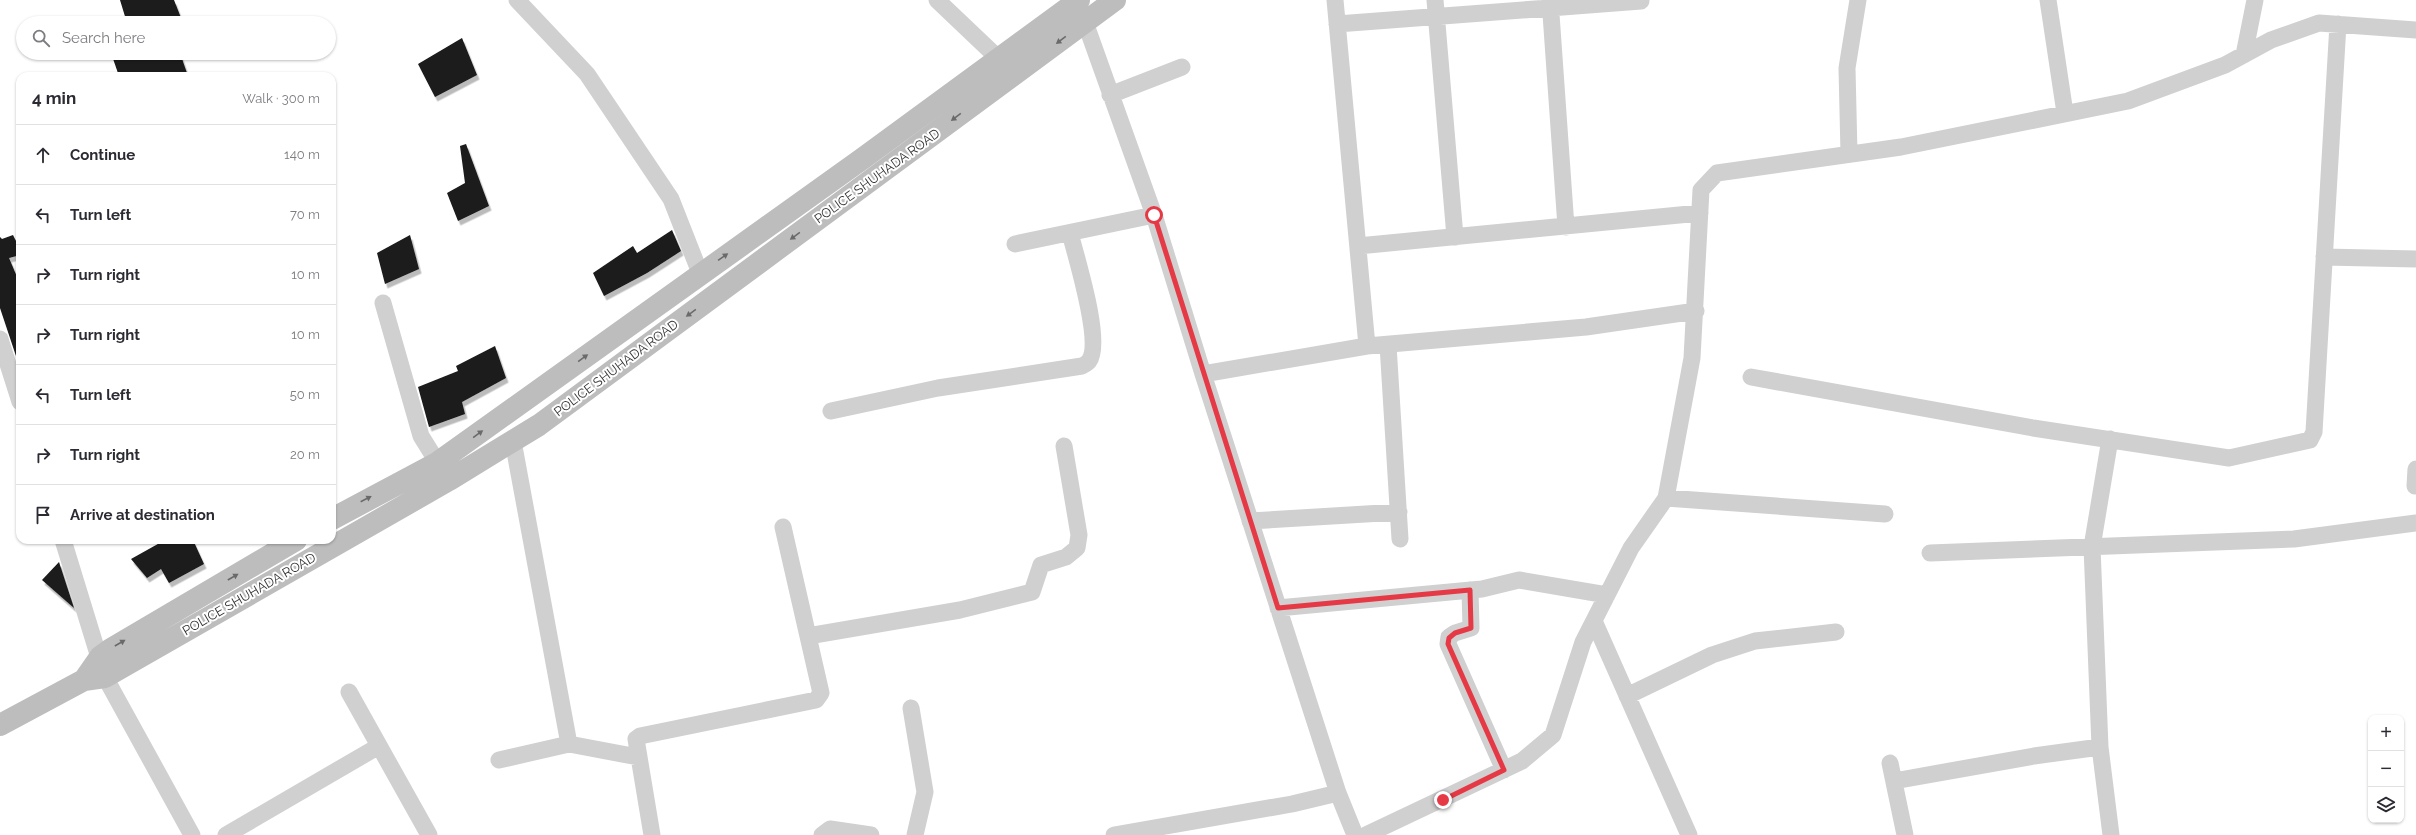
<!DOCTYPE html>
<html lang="en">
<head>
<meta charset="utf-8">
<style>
	body { margin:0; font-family:Raleway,sans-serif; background:#f2f2f3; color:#2b2b33 }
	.controls { position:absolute; right:12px; bottom:12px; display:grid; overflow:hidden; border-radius:8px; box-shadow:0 1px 3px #0004 }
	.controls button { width:36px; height:36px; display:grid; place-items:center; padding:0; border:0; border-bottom:1px solid #e1e1e2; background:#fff; color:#2b2b33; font:20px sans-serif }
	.stop { position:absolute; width:12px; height:12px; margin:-9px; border:3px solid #e63946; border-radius:50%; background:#fff }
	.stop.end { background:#e63946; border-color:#fff; box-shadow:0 1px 4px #0008 }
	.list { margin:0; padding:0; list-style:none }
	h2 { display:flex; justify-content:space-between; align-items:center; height:52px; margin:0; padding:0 16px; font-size:17px }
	h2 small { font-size:13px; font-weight:400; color:#7c7c81 }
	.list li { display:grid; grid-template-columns:26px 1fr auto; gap:12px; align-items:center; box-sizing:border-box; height:60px; padding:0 16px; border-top:1px solid #e1e1e2 }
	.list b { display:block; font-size:15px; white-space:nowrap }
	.list em { font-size:13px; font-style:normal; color:#7c7c81 }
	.icon { flex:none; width:22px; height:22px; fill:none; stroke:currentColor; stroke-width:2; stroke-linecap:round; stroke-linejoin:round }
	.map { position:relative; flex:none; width:2416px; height:835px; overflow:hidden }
	.search { position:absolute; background:#fff; box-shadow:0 1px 3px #0004; left:16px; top:16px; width:320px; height:44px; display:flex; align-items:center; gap:10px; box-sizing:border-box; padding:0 14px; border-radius:22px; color:#7c7c81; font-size:15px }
	.panel { position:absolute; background:#fff; box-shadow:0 1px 3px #0004; left:16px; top:72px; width:320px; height:472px; border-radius:12px }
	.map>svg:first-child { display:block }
</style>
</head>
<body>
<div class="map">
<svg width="2416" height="835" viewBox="0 0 2416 835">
	<defs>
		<filter id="shadow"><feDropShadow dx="2.5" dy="4.5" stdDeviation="0" flood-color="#0004"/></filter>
	</defs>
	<rect width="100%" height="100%" fill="#fff"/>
	<path fill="#1a1a1a" filter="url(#shadow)" d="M120,0H174L183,23H127Z
		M462,38L477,75L435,97L418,64Z
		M111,53H180L188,76H119Z
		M466,144L489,206L458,221L447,193L465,183L460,146Z
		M672,230L681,251L647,273L604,296L593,273L633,246L637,253Z
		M13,235L20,249V255L9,258L20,284V361L18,362L0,308V237L2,239Z
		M410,235L419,269L385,284L377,253Z
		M495,346L506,378L462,402L465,414L429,427L418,387L458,371L456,366Z
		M165,540H193L204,564L169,583L161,569L147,578L131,559Z
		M59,562L74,608L42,580Z"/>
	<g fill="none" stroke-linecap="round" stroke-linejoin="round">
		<path stroke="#d0d0d0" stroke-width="17" d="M517,0L587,74L671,199L700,273
			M937,0L999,59
			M1335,0L1367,346
			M1435,0L1455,237
			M1550,0L1566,227
			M2048,0L2065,113
			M1085,22L1154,215L1203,374L1338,793L1355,835
			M1337,24L1641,1
			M2244,55L2255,0
			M1110,95L1182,67
			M1849,154L1847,68L1858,0
			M1015,244L1154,215
			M1358,246L1700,213
			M2324,257L2416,259
			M383,303L421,436L444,473
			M0,339L20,402
			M1388,345L1400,539
			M1203,374L1367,346L1586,327L1696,311
			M1751,377L2033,428L2229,458L2310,440L2314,432L2338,24
			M831,411L938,388L1082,366C1084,365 1088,363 1089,361C1103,342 1076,257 1070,233
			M2110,439L2092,547L2100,747L2111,835
			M513,441L569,744
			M2415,486L2416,469
			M1666,498L1885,514
			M1250,521L1399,512
			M63,540L105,677L192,835
			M1930,553L2294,539L2416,523
			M1470,590L1471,628L1455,633L1449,637L1448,644L1504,770
			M1278,608L1482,589L1519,580L1607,595
			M1594,621L1689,835
			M808,636L960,610L1032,592L1041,565L1066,557L1077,548L1079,535L1064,446
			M349,692L429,835
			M1627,696L1712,655L1755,641L1836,632
			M911,708L925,792L915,835
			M499,760L569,744L638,757
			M1890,763L1905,835
			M1894,781L2034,756L2100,747
			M226,835L379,746
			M652,835L636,739L640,736L816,700L821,693L783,527
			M822,835L830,829L871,835
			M1114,835L1292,804L1338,793
			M1366,835L1522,761L1553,735L1583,642L1631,548L1666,498L1692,358L1701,190L1717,173L1901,147L2128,101L2225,65L2271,40L2319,23L2416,30"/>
		<path stroke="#bdbdbd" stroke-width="22" d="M332,519L437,463L862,159L1079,0
			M84,680L100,657L111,649L296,540
			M0,725L84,680L105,677L449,480L539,425L1115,0"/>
	</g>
	<defs><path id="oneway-solid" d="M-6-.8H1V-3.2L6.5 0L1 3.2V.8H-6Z"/></defs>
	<g fill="#6a6a6a">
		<use href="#oneway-solid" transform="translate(1061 40) rotate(143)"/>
		<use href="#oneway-solid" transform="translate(956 117) rotate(143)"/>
		<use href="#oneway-solid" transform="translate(795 236) rotate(144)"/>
		<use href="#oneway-solid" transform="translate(723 257) rotate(-35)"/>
		<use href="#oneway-solid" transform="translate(691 313) rotate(144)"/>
		<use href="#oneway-solid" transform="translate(583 358) rotate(-36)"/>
		<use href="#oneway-solid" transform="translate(478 434) rotate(-36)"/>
		<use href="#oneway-solid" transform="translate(366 499) rotate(-27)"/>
		<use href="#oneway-solid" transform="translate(233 577) rotate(-30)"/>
		<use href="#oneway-solid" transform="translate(120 643) rotate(-30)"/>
	</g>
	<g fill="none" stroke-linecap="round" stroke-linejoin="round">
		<path stroke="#e63946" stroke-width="5" d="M1154,215L1278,608L1470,590L1471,628L1455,633L1449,638L1448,644L1504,770L1443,800"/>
	</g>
	<g text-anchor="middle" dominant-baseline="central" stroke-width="4" stroke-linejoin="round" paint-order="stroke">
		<g font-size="13" fill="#333" stroke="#fff">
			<text transform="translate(877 176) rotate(-36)">POLICE SHUHADA ROAD</text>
			<text transform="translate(616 368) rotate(-37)">POLICE SHUHADA ROAD</text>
			<text transform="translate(249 594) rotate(-30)">POLICE SHUHADA ROAD</text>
		</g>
	</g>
</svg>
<div class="controls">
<button>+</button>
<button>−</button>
<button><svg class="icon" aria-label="layers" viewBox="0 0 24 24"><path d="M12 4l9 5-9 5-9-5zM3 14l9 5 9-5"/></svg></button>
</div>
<div class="stop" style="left:1154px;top:215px"></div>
<div class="stop end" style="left:1443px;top:800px"></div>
<div class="search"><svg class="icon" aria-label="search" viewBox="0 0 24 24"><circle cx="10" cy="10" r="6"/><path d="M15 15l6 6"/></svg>Search here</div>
<section class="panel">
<h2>4 min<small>Walk · 300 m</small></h2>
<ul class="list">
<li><svg class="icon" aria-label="ahead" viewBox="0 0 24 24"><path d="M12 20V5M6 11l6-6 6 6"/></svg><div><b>Continue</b></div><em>140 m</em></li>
<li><svg class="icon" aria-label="left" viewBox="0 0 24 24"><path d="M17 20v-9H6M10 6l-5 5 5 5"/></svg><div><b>Turn left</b></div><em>70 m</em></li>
<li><svg class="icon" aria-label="right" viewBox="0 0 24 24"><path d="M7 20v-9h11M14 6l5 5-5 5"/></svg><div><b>Turn right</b></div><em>10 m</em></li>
<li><svg class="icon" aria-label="right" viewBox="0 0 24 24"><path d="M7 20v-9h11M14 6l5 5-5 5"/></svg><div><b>Turn right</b></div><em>10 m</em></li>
<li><svg class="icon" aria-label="left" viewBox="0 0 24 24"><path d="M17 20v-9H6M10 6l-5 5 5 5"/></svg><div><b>Turn left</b></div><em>50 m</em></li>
<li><svg class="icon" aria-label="right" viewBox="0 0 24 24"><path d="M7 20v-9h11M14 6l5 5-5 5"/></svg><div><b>Turn right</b></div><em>20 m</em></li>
<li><svg class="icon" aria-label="arrive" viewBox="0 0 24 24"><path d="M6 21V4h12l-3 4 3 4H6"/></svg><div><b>Arrive at destination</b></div></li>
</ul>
</section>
</div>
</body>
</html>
